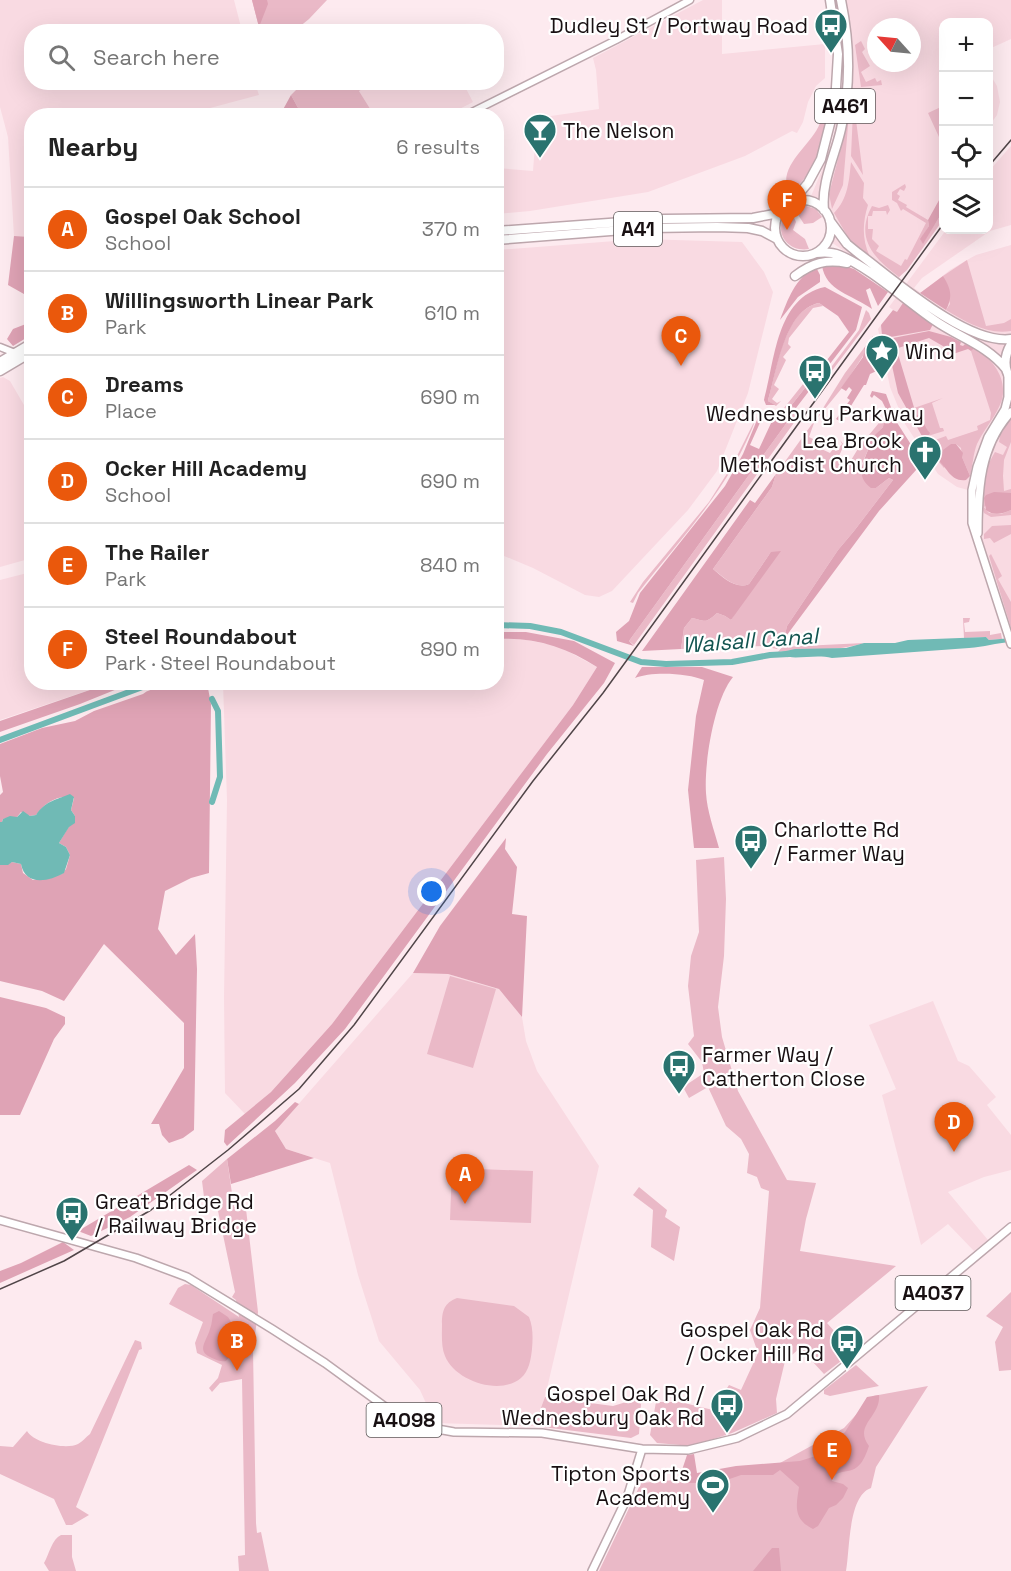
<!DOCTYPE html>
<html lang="en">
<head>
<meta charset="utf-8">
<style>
	body { margin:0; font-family:"Space Grotesk",sans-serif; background:#f2f2f2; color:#222 }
	.controls { position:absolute; right:18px; top:18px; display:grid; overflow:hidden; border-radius:12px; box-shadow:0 6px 24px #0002 }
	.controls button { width:54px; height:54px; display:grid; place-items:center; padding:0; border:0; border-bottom:2px solid #e0e0e0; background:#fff; color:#222; font:30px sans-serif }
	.compass { position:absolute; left:867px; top:18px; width:54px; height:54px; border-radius:50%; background:#fff; box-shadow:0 6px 24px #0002; rotate:297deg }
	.you { position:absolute; left:432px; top:892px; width:21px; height:21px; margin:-15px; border:4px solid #fff; border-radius:50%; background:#1a73e8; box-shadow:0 0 0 9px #1a73e833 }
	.badge { display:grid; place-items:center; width:39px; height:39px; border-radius:50%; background:#ea580c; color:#fff; font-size:20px; font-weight:700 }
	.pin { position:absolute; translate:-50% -50px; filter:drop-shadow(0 2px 3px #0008) }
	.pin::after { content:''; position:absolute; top:32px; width:21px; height:18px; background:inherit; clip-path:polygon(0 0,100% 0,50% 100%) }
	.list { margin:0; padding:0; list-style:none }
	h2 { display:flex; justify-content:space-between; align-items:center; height:78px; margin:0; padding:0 24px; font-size:26px }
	h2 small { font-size:20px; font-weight:400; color:#767676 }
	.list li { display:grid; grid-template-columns:39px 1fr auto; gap:18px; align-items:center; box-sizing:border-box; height:84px; padding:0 24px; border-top:2px solid #e0e0e0 }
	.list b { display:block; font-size:22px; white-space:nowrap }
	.list p { margin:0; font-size:20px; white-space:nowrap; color:#767676 }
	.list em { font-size:20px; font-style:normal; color:#767676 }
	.icon { flex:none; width:33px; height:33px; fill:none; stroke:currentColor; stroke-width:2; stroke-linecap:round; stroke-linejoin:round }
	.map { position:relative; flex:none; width:1011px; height:1571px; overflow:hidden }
	.search { position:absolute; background:#fff; box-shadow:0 6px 24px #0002; left:24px; top:24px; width:480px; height:66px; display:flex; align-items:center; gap:15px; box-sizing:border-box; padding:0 21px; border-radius:24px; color:#767676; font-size:22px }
	.panel { position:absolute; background:#fff; box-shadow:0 6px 24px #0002; left:24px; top:108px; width:480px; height:582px; border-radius:24px }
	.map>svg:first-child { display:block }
</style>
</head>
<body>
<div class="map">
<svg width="1011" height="1571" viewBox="0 0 1011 1571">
	<rect width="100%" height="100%" fill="#fdeaef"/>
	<path fill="#f9dae2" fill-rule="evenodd" d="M0,0H234L242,31L32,32V82L255,83L259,95L184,115L32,116L31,237L14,236L8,137L0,107Z
		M703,0H722V54L825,44V78L816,86L808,102L803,122L797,133L792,131L745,156L648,192L530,211L497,214V168L533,171L537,118L599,109L596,70L593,58Z
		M835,0H1011V39L989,49L988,22H944L943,201L931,233L894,285L828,240L831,228L828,216L821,206L809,201L822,170L833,138L842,88L843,51L840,23ZM876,27H912V63H876Z
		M988,71L997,86L1000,102L997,115L989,126Z
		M374,83H463L473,102L448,115H374L359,91Z
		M1011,146V225L990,231L922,278L914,288L921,293L950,270L967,260L976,255L1011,245V644L978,541L972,491L957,487L938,474L905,424L890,387L878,329L884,321L896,312L889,307L946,230H988L989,171Z
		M641,239L742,242L764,272L773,292L748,393L717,471L688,510L612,591L599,597L585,595L533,568L497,553V250Z
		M3,377L10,381L31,417L32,558L0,567V378Z
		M31,572L32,682L110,683L0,720V580Z
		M516,638L558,646L597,667L573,705L332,1024L271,1092L245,1114L225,1093L224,997L227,800L223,683L496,682L497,639Z
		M413,973L448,974L499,989L522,1017L526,1041L537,1071L599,1166L545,1397L534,1426L435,1423L420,1390L379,1341L358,1275L330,1163L286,1149L275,1131Z
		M933,1001L958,1061L969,1066L996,1097L987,1105L1011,1135V1170L984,1177L948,1192L988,1240L974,1251L948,1224L921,1245L882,1095L896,1089L869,1025Z"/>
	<path fill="#eab9c7" d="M252,0H327L309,19L293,32L260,31Z
		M861,41L865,49L862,52L870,66L861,72L866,82L875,78L877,82L881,80L882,85L861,87L855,45Z
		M303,83H374L359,91L374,115H302L291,95Z
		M821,95L829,99C834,112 817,160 809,173C803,181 796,188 789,194C776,165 811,147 820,123C824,114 822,105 821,95Z
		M861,103L863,118L856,120L863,175L851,156L853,111L856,106Z
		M943,106V135L939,137L928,113Z
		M847,114H849L843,185L832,209L829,194L844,136Z
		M851,162L864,183L863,198L868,205C862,224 862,241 871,259L849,239L834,213C848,199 849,181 851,162Z
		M905,184L906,187L904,191L900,189L897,194L900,196L898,200L907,205L906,207L928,220L929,226L921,239L923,243L943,211V220L907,270L899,277C875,259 854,239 872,206L879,208L888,205L890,210L887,215L886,211H873L872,216H868V229H873L872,239L879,246L876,251L901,266L905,259L907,260L926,223L903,209L901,211L897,203L892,200V192Z
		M803,205L816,209L822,217L813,223L804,224L793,207Z
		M790,209L796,222L793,230L805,239L809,249C784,253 771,226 790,209Z
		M967,260L986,326L1004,323L1011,319V331C987,335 966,322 946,310L950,304L943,276Z
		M819,303L823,306L813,308L789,338L788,344L791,347L783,357L786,360L774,385L779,389L772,399L777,403L781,401L776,406L768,401C777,370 783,311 819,303Z
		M866,310L869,313L871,319L825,380L823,378L859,330Z
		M864,348L863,356L842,388L815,421L845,373Z
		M975,348C995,360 1011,384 999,407C993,420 983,431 977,444C973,454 973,465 970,476L962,457L961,448L956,444H951L944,468L932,454L927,443L946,436L948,440L978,430L977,426L990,420L991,413L971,351Z
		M823,359L826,361L790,407L784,408Z
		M943,398L932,403L940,428H943L944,431L928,436L929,433L916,414L914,408Z
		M796,410L801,413L634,645L629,641Z
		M757,416C732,485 683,536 638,593L633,603L630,602L643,582L709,502L733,464Z
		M883,418V427L864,445L868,450L861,466L876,488L889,478L893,480L854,531L838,550L787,626L784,639L777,649L763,646L681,649L684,628L692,618C706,621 705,624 717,613L725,616L731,620L771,552L749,584C736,590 723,577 713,569L772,487L776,474L812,424L814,423L809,437L813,439L811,444L830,453L833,449L836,451L842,444L840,440L844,445L839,456L850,462L859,447Z
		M1011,418V442L1004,460L1003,476L1004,491L1011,489V493L1005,494L984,507L989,513L1001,514L1011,510V515L991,517L984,513C976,495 985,468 995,452L1003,455L1007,447L999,442L1000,435Z
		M1011,525V534L994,543L990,538L984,539V534L992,526Z
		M991,554L1002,576L998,579L1011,602V628L989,556Z
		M963,618H970L969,622L964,623L965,632L990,631V635L1001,633L1002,639L989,640L986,637L964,638Z
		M864,643C837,652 806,648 778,652L782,647Z
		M724,857L726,899L724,956L718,1007L722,1037L738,1091L787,1180L816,1183L806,1219L800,1251L896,1266L827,1323L853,1352L824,1374L800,1348L785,1361L776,1399L777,1413L732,1433L692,1446L657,1443L650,1435L656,1402H680L713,1410L729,1385L741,1390L758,1353L750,1330L760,1308L769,1191L761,1188L757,1177L747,1173L749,1154L741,1139L726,1126L708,1087L689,1098L683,1087L704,1073L702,1062L688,1044L694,1036L688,986L691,956L699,932L696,860Z
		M450,976L496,989L473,1068L427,1054Z
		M227,1159L234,1207L246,1209L258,1312L253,1350L256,1523L257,1533L261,1532L269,1571H239L238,1556L245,1555L242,1379L220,1383L212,1392L209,1388L218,1378L222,1365L197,1353L195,1343L203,1322L169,1304L178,1288L185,1284L191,1285L239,1317L236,1300L232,1297L235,1292L218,1211L204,1197L202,1181Z
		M452,1168L533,1171L531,1223L450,1220Z
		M639,1187L667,1210L665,1217L680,1227L674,1261L651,1247L653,1210L633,1195Z
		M1011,1292V1370L999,1371L995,1342L1003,1327L986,1316Z
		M457,1298L514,1306L529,1317C533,1327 533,1337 532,1349C531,1359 529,1371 521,1378C500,1396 455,1381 445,1356C441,1347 442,1334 442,1324C442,1311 444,1303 457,1298Z
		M135,1340L141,1342L142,1349L139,1350L76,1507L89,1515L72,1525H66L54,1499L0,1474V1446L13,1447L27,1431C34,1443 66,1450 78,1444C82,1442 86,1437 90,1434Z
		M856,1365L879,1386L830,1396L824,1394V1390Z
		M928,1386L876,1467L871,1488C848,1496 850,1549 846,1571H599L641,1483L707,1477L780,1463L844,1428L873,1396Z
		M545,1397L613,1406L636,1399L641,1404L639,1434L631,1438L534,1426Z
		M61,1535H72V1557L76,1571H49L44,1563C49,1554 52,1539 61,1535Z"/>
	<path fill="#dfa3b5" d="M252,0H267L268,4L259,27Z
		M291,95L302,115H280Z
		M943,193V211L923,244L920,239L929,226L928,220Z
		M14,236L31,237V298L8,285Z
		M822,265L845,266L854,269L888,292L878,306L870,288L866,290L872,309C853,295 825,291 822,265Z
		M816,267L820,275V282L798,297L780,320C788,299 795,278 816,267Z
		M943,276C951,289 953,296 946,310L920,293Z
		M825,287L862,307L856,330L796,408L790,407L849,332L838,316L819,303C784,310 777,371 768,401L775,405H766L764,400C775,361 776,297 825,287Z
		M903,303L933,324L930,330L885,338L882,335L881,325L893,310L897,312Z
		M31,322V335L13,346L7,339L13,329Z
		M929,331L951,337L961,342L960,345L963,346L965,344L975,348L971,351L968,349L950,355L948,349L929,338L892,350L889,341L893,338Z
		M873,336L881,369L870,374L866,385H864L841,422L836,419L850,400L847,398L852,390L849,387L846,391L841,388L863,357L864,348Z
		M898,354L916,414C924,419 924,427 930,433L928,436L923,438L898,393L891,361L893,356Z
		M872,391L886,394L896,421L917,454V469L879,511L784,639L787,626L838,550L854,531L893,480L889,478L876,488H871C856,477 862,465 868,450L864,445L883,427L885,407L882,401L874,395L872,398L870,396Z
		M786,410H796L629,641L634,646L617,641L616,632L629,621L640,593L725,486L743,454L759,415L764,413L767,416H763L750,445L759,449L772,421L769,419L771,415Z
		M951,444H956L963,453L962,457L970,476L966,480C951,482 948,469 939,461L943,450Z
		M776,474L772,487L713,569C722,577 736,590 749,584L771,552L781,551L731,620L725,616L717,613C705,624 706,621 692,618L684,628L681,649L642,651L750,500L755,503Z
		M994,492L1011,493V510C1002,514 994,516 986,510L984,498L986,495Z
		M497,632H526L574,641L615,663L604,683L547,754L345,1029L295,1083L227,1146L224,1142L225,1130L271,1092L332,1024L573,705L597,667C566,647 534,637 497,639Z
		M642,667H702L733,677C714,700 704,763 706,793C707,811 714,830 719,848H694L688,790L696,716L704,680C688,673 651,671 635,678Z
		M113,682L132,683L80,704L0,732V721Z
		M175,683H207L211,704L209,873L191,878L165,891L158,929L176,955L195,934L197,969L194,1130L183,1138L169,1143L162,1135L159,1124H151L184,1068V1023L104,944L64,1001L42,991L0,981V865H6L12,862L21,864L23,873L33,880L62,874L66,869L70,855L66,847L59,843L75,816L71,810L74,798C58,794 46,802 36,815L30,816L21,812L17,817L3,819L2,822H0V795L3,792L0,776V744L42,728L75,721L94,711L143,694C152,686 165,691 175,683Z
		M506,838L505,849L517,867L512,914L527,916L522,1017L499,989L448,974L413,973L440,926Z
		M0,997L46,1008L65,1017V1024L54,1039L20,1115H0Z
		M295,1102L299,1104L275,1131L286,1149L314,1158L231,1184L227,1159L275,1121Z
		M189,1165L197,1170L130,1217L91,1236L78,1231Z
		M63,1242L74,1250L0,1283V1271L21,1263Z
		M219,1311L228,1317L233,1325C230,1340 239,1346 226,1361C220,1362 217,1360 212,1358C195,1351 207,1341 210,1329C212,1324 212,1319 213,1314Z
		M879,1395C881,1417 853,1425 869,1446C865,1457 861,1469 848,1471C842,1472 839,1472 833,1476L832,1481L843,1484L848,1488L843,1498L836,1505L829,1508L818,1526L813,1529C793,1519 796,1506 799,1487L780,1470L773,1475H741L721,1482L689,1483L679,1479L687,1455L694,1454L697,1473L736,1466L800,1461L825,1453L845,1432L867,1397Z
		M772,1548H779L781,1571H753Z"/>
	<path fill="#70bab5" d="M986,637L989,640L1011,638V642C996,643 984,647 969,648L832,658C815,654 798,660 782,656L781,652L795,649L846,648L864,643H895L908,640Z
		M70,794L74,797L71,810L75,816V823L69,827L59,843L66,847L70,855L64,873C48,882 25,886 21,864L12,862L8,865H0V822H2L3,819L10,816L17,817L23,811L30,816L36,815C45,801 56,800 70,794Z"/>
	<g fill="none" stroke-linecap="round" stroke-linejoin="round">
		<path stroke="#70bab5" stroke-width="6" d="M496,625L530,626L561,632L641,662L666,664L732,662L770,655L789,654
			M212,699L218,711L220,777L212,802
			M0,740L156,682"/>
		<g stroke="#bda7ad" stroke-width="9">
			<path id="secondary" d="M464,116L616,40L690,0
				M0,347L15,353"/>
		</g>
		<g stroke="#bda7ad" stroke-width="10">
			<path id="primary" d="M1008,376V397L1005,409L988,437L977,467L972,490V523L1011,644
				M978,533C978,489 980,446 1011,412
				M0,1220L136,1258L187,1277L272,1329L325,1363L395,1414L415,1425L454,1432L542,1433L642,1449L688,1450L737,1438L787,1414L1011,1227
				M592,1571L627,1498L642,1449"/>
		</g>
		<g stroke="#bda7ad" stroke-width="11">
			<path id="highway" d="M775 228a28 28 0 1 1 56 0a28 28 0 1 1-56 0Z
				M792,202L808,183L821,159L835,104L838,54L830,0
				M824,210C821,182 835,156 841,129C851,86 850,43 841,0
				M830,221L847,244L858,253C893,279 967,345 1011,339
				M496,231L664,219L753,218L779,213
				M496,240L649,228L717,227L748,228L762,231L777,239
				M816,253C824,252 832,252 839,255C871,268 905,300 934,320C958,337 987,345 1006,369
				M795,276C812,263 826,259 847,263
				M1011,344C1004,356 1003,368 1011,380
				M0,362L32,343
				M0,371L32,352"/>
		</g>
		<use href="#secondary" stroke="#fff" stroke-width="6"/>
		<use href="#primary" stroke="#fff" stroke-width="7"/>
		<use href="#highway" stroke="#fff" stroke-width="8"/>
		<path stroke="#504548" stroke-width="1.5" d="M988,167L1011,140
			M0,1289L64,1261L151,1210L228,1150L299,1089L354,1025L533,781L603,693L944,223"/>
	</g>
	<defs>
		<g id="bus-pin" transform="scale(1.725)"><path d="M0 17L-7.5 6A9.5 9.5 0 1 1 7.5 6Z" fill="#2a736f" stroke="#fff"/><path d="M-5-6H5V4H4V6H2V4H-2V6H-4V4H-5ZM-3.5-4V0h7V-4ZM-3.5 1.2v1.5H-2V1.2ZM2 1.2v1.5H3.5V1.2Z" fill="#fff"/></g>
		<g id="bar-pin" transform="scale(1.725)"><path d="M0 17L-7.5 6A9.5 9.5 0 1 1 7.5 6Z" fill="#2a736f" stroke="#fff"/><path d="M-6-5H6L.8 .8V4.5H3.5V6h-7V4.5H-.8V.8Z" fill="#fff"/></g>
		<g id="sight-pin" transform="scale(1.725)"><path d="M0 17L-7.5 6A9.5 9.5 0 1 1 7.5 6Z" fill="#2a736f" stroke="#fff"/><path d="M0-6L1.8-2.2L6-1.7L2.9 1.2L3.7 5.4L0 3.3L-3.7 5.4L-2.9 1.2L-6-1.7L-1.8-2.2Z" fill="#fff"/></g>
		<g id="church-pin" transform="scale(1.725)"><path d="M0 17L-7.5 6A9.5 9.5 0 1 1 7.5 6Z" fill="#2a736f" stroke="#fff"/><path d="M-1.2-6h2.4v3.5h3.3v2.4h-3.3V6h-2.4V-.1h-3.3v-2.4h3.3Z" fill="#fff"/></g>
		<g id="stadium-pin" transform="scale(1.725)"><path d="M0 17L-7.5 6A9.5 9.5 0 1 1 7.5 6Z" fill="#2a736f" stroke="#fff"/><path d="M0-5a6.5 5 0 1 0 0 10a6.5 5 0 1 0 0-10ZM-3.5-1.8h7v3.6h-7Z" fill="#fff"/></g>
	</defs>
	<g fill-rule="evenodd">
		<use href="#bus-pin" x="831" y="25"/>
		<use href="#bar-pin" x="540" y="130"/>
		<use href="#sight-pin" x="882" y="351"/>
		<use href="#bus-pin" x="815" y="371"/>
		<use href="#church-pin" x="925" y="452"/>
		<use href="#bus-pin" x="751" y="841"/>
		<use href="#bus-pin" x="679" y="1066"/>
		<use href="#bus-pin" x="72" y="1213"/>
		<use href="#bus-pin" x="847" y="1341"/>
		<use href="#bus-pin" x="727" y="1405"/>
		<use href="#stadium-pin" x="713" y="1485"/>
	</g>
	<g text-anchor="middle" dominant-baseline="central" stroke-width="4.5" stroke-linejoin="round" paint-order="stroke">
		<g fill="#fff" stroke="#5d5859" stroke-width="1.5">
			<rect x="815" y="89" width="60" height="34" rx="4.5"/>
			<rect x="614" y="212" width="48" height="34" rx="4.5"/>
			<rect x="895.5" y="1276" width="75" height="34" rx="4.5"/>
			<rect x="366.5" y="1403" width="75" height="34" rx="4.5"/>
		</g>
		<g font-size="20" font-weight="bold" fill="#181012">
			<text x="845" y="106">A461</text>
			<text x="638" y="229">A41</text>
			<text x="933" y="1293">A4037</text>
			<text x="404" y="1420">A4098</text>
		</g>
		<g font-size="21" fill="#181012" stroke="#fff" text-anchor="end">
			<text x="808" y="25">Dudley St / Portway Road</text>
			<text x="563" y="130" text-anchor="start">The Nelson</text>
			<text x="905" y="351" text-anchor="start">Wind</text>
			<text x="815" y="413" text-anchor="middle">Wednesbury Parkway</text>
			<text x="902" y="440">Lea Brook<tspan x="902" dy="24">Methodist Church</tspan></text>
			<text x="774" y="829" text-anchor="start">Charlotte Rd<tspan x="774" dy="24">/ Farmer Way</tspan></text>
			<text x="702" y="1054" text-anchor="start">Farmer Way /<tspan x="702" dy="24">Catherton Close</tspan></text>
			<text x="95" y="1201" text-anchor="start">Great Bridge Rd<tspan x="95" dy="24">/ Railway Bridge</tspan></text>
			<text x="824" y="1329">Gospel Oak Rd<tspan x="824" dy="24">/ Ocker Hill Rd</tspan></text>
			<text x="704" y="1393">Gospel Oak Rd /<tspan x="704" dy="24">Wednesbury Oak Rd</tspan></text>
			<text x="690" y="1473">Tipton Sports<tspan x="690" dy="24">Academy</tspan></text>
		</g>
		<g font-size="22" font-style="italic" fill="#125450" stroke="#fff">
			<text transform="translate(750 640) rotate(-4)">Walsall Canal</text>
		</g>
	</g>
</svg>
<div class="controls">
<button>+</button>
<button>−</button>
<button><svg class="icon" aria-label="locate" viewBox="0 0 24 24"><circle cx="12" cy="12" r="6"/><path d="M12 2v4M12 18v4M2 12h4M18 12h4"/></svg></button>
<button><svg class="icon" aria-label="layers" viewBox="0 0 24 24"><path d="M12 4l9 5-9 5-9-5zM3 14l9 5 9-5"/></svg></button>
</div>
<svg class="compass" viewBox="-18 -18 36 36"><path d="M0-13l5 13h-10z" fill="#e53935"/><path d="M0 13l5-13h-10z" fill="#767676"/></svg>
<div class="you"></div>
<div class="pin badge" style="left:465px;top:1204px">A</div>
<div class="pin badge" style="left:237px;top:1371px">B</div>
<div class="pin badge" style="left:681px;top:366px">C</div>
<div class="pin badge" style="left:954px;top:1152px">D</div>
<div class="pin badge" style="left:832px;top:1480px">E</div>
<div class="pin badge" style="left:787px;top:230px">F</div>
<div class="search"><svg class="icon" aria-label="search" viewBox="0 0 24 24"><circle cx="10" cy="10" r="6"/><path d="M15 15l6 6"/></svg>Search here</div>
<section class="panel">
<h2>Nearby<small>6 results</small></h2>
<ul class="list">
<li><span class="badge">A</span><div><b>Gospel Oak School</b><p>School</p></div><em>370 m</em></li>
<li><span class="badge">B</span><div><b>Willingsworth Linear Park</b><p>Park</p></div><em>610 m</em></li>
<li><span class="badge">C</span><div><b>Dreams</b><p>Place</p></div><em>690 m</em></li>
<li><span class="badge">D</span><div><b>Ocker Hill Academy</b><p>School</p></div><em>690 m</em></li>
<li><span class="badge">E</span><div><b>The Railer</b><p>Park</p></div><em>840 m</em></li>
<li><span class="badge">F</span><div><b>Steel Roundabout</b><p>Park · Steel Roundabout</p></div><em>890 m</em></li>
</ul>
</section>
</div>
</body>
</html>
